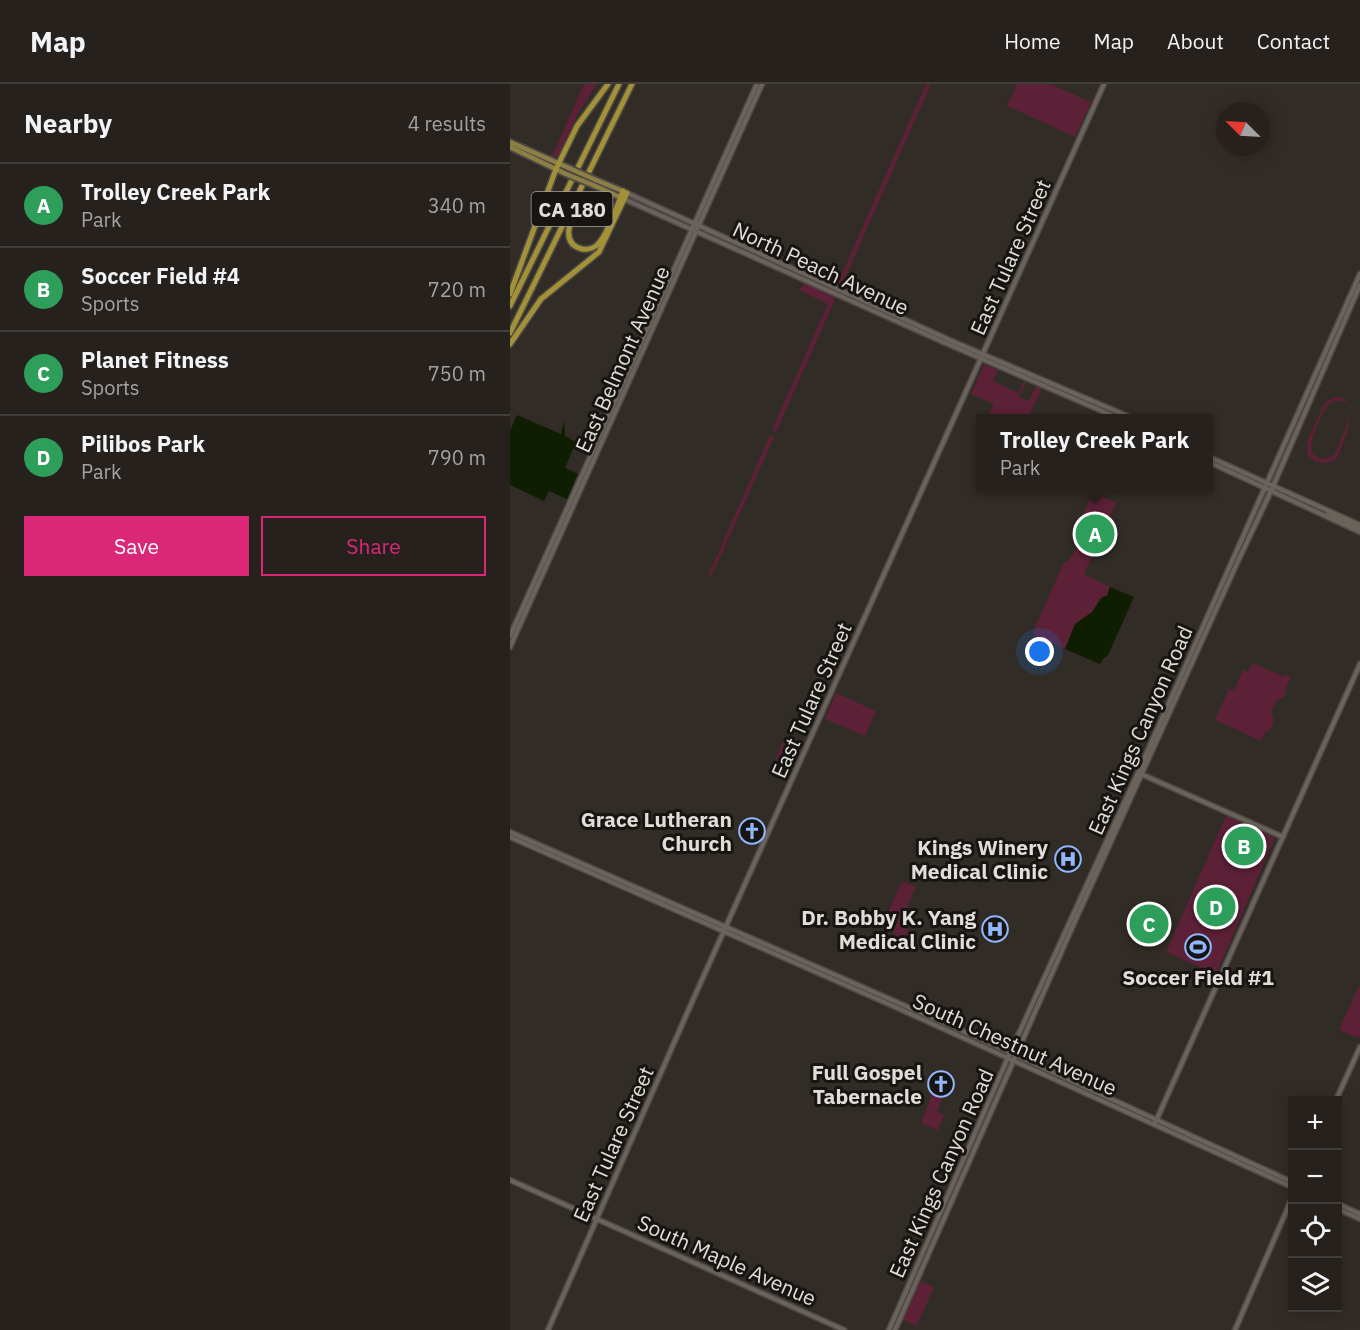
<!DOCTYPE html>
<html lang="en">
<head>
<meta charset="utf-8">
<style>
	body { margin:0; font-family:"IBM Plex Sans",sans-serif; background:#322e29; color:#f1f3f6 }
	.controls { position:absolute; right:18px; bottom:18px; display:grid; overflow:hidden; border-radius:0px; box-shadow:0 3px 15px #0003 }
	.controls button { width:54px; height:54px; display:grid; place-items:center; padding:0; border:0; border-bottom:2px solid #423e3b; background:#26211c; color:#f1f3f6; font:30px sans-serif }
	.compass { position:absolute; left:706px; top:18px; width:54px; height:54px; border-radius:50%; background:#26211c; box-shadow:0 3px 15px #0003; rotate:294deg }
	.you { position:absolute; left:530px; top:568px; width:21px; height:21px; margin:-15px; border:4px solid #fff; border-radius:50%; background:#1a73e8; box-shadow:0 0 0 9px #1a73e833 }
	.badge { display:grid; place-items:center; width:39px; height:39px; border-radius:50%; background:#db2777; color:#fff; font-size:20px; font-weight:700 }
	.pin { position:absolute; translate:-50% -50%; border:3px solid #fff; box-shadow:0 2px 6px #0006 }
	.popup { position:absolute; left:466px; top:330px; width:237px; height:78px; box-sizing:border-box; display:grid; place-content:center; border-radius:0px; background:#26211c; filter:drop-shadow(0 2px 4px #0005); font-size:20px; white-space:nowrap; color:#a4a3a3 }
	.popup b { font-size:22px; color:#f1f3f6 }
	.popup::after { content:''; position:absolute; left:50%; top:100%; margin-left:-12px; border:12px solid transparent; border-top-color:#26211c }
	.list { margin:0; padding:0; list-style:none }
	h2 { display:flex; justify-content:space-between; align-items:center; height:78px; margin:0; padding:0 24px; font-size:26px }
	h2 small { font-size:20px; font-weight:400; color:#a4a3a3 }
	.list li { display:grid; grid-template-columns:39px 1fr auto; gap:18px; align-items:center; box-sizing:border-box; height:84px; padding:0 24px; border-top:2px solid #423e3b }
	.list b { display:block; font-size:22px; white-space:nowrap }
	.list p { margin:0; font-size:20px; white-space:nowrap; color:#a4a3a3 }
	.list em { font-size:20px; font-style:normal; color:#a4a3a3 }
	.actions { display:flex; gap:12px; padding:18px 24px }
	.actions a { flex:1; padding:14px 0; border:2px solid #db2777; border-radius:0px; text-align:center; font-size:21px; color:#db2777 }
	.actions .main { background:#db2777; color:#fff }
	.icon { flex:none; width:33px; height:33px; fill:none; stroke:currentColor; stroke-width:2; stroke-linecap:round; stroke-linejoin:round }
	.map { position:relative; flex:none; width:850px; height:1246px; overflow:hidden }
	header { display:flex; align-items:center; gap:36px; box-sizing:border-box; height:84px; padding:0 30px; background:#26211c; border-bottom:2px solid #423e3b }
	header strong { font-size:28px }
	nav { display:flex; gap:33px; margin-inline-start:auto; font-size:21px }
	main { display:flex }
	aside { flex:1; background:#26211c }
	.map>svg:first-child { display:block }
</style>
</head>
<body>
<header>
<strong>Map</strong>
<nav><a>Home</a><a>Map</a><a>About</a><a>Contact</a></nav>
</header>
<main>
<aside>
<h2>Nearby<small>4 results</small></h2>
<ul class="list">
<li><span class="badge" style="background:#2e9e5b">A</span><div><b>Trolley Creek Park</b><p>Park</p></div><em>340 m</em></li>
<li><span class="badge" style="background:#2e9e5b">B</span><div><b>Soccer Field #4</b><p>Sports</p></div><em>720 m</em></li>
<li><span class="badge" style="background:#2e9e5b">C</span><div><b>Planet Fitness</b><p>Sports</p></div><em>750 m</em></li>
<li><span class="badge" style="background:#2e9e5b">D</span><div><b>Pilibos Park</b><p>Park</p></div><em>790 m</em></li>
</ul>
<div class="actions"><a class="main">Save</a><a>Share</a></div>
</aside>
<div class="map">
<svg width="850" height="1246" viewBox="0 0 850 1246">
	<rect width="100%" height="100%" fill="#322c26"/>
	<path fill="#5d2137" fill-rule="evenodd" d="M74,0H87L68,29L48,72L45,73L42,72Z
		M416,0H421L331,203L327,201Z
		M507,0H540L581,18L565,53L497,22Z
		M295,199L326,213L266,348L262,346L318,220L289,206Z
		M475,281L488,286L483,297L508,309L514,297L516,298L509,313L519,317L526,302L532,304L518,334H477L484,320L461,310L473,283Z
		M830,313C850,321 834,358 826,376C815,379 807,382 798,371L797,358L814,320L822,314ZM823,317C850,312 837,342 831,354C829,360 827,367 823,371C819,375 815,375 810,375L802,369C798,357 813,323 823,317Z
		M260,351L264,353L202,491L198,492Z
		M583,408L606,419L574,490L600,503L596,512L590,515L582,528L565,540L555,565L524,551L523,548L554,478L557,479L570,459L569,453L563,454L566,446L572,452L578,449L576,443L568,442Z
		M742,579L772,592L771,596L774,590L781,593L775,605L777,607L774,613L766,617L761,629L764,636L759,648L756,647L751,657L705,636L719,605L724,607L733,586L738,588Z
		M326,609L366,627L355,652L315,635Z
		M273,658L291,666L283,684L265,676Z
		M716,732L763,753L764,756L706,890L656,868Z
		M392,797L406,803L390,839H388L391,843L402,848L401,851L387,853L383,848L385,837L376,833Z
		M850,900V951L848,954L829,946Z
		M425,1003L435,1008L427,1028L434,1031L428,1046L411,1039Z
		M410,1197L424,1203L407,1242L393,1236Z"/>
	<path fill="#0f1e00" d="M7,331L51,350L54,337L55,352L66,358L55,384L68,390L57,415L39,407L34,417L0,401V347Z
		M600,503L624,513L598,571L593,575L590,580L555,565L565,540L582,528L592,513L597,512Z"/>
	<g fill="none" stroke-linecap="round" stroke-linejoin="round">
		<g stroke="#4e4844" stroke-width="7">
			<path id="secondary" d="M117,109L444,258L622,334
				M114,115L431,257L608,334
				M699,373L850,441
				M699,378L850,448
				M817,431L839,439L843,438
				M841,443L844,441L850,444
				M0,552L247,0
				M0,563L252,0
				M631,690L773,753
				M0,748L466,953L782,1098
				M0,753L381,921L782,1103
				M826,1016L850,963
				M646,1037L850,580
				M0,1096L334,1246
				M828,1120L850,1130
				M828,1125L850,1135
				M38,1246L182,918L594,0
				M379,1246L500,969L626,693L850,190
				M385,1246L565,837L728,477L761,407L850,201
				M725,1246L782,1114"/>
		</g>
		<g stroke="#4e4844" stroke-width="8">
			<path id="primary" d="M0,58L59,84
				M0,63L56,90
				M86,96L115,108
				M83,101L110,113"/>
		</g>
		<g stroke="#4e4844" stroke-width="8">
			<path id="highway" d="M71,112C65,127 46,159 72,165C78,166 85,164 89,159C99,148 107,122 113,107
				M0,210L46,85L67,42L98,0
				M0,222L109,0
				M0,249L122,0
				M0,260L31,215L89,168L117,109"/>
		</g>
		<use href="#secondary" stroke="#6a635c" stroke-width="4"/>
		<use href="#primary" stroke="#8c7f46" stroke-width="4.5"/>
		<use href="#highway" stroke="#a39137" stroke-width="5"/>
		<g stroke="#4e4844" stroke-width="8" stroke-linecap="butt">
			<path id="primary-bridge" d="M59,84L86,96
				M56,90L83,101"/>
		</g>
		<use href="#primary-bridge" stroke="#8c7f46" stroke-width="4.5"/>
	</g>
	<defs>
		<g id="church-ring" transform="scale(1.35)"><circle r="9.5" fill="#171512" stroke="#92b7fd" stroke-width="1.5"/><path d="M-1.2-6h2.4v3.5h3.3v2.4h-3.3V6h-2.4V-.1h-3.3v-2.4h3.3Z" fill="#92b7fd"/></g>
		<g id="hospital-ring" transform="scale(1.35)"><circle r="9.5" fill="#171512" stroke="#92b7fd" stroke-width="1.5"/><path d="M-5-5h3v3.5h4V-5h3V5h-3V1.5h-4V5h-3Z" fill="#92b7fd"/></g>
		<g id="stadium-ring" transform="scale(1.35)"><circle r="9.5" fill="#171512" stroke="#92b7fd" stroke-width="1.5"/><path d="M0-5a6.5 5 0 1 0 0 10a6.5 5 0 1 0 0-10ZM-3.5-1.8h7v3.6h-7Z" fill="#92b7fd"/></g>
	</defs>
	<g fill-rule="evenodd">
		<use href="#church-ring" x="242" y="747"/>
		<use href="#hospital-ring" x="558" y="775"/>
		<use href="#hospital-ring" x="485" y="845"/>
		<use href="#stadium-ring" x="688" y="863"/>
		<use href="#church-ring" x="431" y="1000"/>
	</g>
	<g text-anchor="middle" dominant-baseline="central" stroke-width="6" stroke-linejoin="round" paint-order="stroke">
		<rect fill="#171512" stroke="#a4a19d" stroke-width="1.5" x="21.5" y="108" width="81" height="34" rx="4.5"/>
		<g font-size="20" font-weight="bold" fill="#e1ddd9">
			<text x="62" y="125">CA 180</text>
		</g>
		<g font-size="21" fill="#e1ddd9" stroke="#171512">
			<text transform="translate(500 173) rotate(-66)">East Tulare Street</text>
			<text transform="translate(311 184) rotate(25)">North Peach Avenue</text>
			<text transform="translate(112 275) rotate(-66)">East Belmont Avenue</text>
			<text transform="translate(301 616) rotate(-66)">East Tulare Street</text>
			<text transform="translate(630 646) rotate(-66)">East Kings Canyon Road</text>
			<text transform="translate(505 960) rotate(24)">South Chestnut Avenue</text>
			<text transform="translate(103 1060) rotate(-66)">East Tulare Street</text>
			<text transform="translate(431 1089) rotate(-66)">East Kings Canyon Road</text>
			<text transform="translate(217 1176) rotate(24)">South Maple Avenue</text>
		</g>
		<g font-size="21" font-weight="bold" fill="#e1ddd9" stroke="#171512" text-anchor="end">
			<text x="222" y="735">Grace Lutheran<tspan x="222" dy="24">Church</tspan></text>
			<text x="538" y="763">Kings Winery<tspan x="538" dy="24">Medical Clinic</tspan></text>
			<text x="466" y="833">Dr. Bobby K. Yang<tspan x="466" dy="24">Medical Clinic</tspan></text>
			<text x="688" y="893" text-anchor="middle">Soccer Field #1</text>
			<text x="412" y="988">Full Gospel<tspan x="412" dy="24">Tabernacle</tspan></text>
		</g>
	</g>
</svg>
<div class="controls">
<button>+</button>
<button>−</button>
<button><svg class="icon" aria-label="locate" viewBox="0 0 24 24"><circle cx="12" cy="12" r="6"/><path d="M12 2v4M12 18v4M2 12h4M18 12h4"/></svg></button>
<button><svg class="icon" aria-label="layers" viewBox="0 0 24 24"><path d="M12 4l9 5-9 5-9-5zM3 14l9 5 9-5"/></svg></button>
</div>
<svg class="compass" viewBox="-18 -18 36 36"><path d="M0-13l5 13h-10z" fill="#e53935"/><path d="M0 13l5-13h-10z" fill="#a4a3a3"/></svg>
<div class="you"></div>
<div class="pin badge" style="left:585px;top:450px;background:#2e9e5b">A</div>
<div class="popup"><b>Trolley Creek Park</b>Park</div>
<div class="pin badge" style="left:734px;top:762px;background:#2e9e5b">B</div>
<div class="pin badge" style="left:639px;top:840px;background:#2e9e5b">C</div>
<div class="pin badge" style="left:706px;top:823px;background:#2e9e5b">D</div>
</div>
</main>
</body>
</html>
